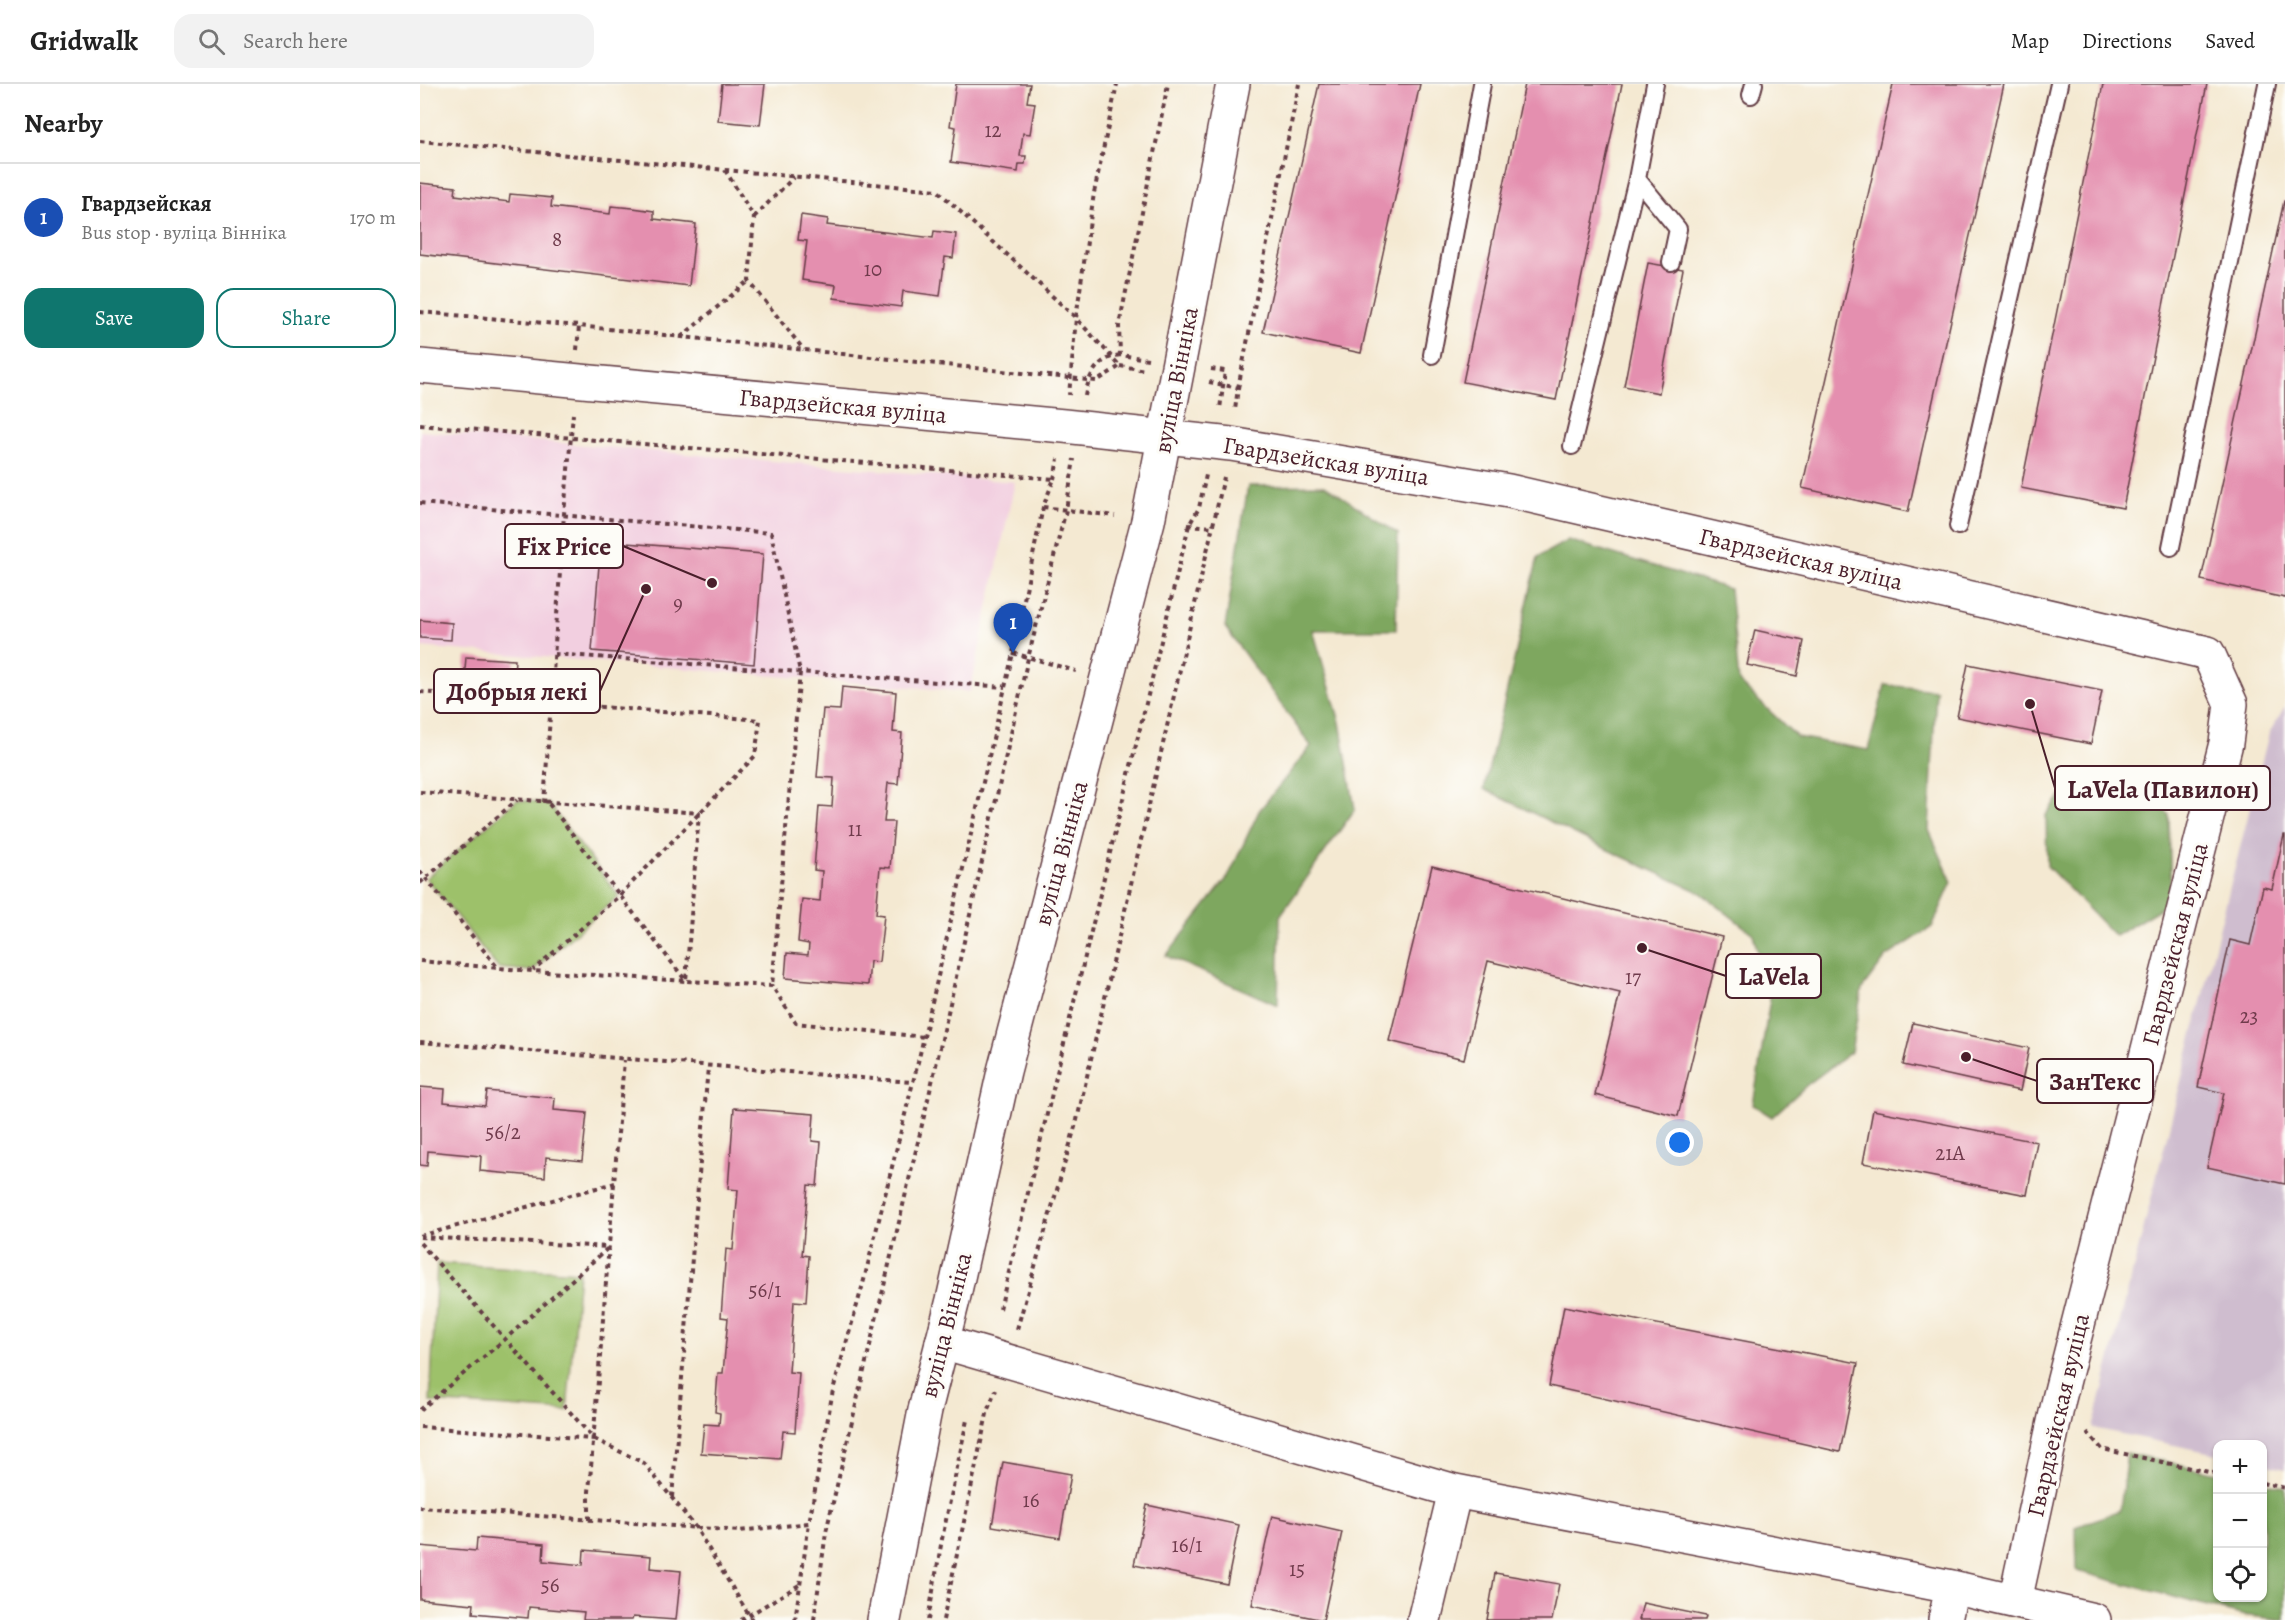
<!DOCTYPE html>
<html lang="en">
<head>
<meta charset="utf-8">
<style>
	body { margin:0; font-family:Alegreya,serif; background:#f2f2f2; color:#222 }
	.controls { position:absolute; right:18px; bottom:18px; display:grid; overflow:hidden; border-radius:12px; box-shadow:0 2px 4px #0004 }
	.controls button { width:54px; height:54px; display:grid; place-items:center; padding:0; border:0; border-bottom:2px solid #e0e0e0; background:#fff; color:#222; font:30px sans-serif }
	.you { position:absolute; left:1260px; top:1059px; width:21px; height:21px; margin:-15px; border:4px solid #fff; border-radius:50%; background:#1a73e8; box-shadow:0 0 0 9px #1a73e833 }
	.badge { display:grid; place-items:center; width:39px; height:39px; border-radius:50%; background:#0f766e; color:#fff; font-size:20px; font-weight:700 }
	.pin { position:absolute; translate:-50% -50px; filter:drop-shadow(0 2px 3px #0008) }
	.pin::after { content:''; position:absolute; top:32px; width:21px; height:18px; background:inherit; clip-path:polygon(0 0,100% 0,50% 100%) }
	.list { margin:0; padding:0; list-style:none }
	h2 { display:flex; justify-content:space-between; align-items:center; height:78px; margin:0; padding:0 24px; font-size:26px }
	h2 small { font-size:20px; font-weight:400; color:#767676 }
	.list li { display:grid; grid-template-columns:39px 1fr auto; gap:18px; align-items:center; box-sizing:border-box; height:108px; padding:0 24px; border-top:2px solid #e0e0e0 }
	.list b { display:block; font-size:22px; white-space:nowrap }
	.list p { margin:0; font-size:20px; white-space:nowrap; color:#767676 }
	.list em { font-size:20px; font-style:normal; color:#767676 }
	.actions { display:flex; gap:12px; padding:18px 24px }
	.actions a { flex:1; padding:14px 0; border:2px solid #0f766e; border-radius:18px; text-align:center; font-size:21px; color:#0f766e }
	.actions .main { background:#0f766e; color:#fff }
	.icon { flex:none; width:33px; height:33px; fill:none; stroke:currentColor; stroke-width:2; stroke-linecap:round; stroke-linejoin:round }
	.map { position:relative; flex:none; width:1865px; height:1536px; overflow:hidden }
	header { display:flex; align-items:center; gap:36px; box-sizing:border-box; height:84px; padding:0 30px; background:#fff; border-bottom:2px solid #e0e0e0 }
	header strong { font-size:28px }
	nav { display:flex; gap:33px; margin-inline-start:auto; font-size:21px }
	.search { width:420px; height:54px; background:#f2f2f2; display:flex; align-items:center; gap:15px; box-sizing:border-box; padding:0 21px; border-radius:18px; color:#767676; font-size:22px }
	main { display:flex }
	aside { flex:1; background:#fff }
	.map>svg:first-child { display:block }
</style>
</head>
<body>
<header>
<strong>Gridwalk</strong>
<div class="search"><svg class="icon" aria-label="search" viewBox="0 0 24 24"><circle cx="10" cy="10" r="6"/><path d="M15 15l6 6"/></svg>Search here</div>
<nav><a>Map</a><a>Directions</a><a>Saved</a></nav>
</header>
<main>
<aside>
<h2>Nearby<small></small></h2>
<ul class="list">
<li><span class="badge" style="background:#1a4fb4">1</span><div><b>Гвардзейская</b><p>Bus stop · вуліца Вінніка</p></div><em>170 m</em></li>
</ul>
<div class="actions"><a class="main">Save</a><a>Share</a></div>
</aside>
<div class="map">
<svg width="1865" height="1536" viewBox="0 0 1865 1536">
	<rect width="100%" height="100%" fill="#fdfcf7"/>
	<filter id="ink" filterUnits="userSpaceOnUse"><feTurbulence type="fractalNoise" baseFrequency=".0167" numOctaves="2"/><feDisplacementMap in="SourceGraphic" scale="12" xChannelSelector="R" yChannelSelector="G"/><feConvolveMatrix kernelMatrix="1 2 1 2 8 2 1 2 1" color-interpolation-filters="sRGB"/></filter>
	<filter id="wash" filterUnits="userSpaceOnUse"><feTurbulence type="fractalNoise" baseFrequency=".008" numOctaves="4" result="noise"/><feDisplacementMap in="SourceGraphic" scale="24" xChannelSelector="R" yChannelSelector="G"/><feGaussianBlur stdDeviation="1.35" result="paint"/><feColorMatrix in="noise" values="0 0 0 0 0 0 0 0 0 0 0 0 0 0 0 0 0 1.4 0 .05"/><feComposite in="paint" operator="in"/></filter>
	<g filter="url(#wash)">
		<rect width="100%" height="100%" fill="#f4e9d2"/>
		<path fill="#f2cfe0" d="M0,347L595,398L550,608L0,563Z"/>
		<path fill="#cfbdcf" d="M1865,623V1385L1843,1380L1842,1360H1798L1797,1370L1673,1344L1849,649Z"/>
		<path fill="#9dc16b" stroke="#74704b" stroke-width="1.5" d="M97,716L128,719L199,812L112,887L78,884L6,794Z
			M17,1179L159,1188L147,1327L10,1318Z"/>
		<path fill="#7ea75f" stroke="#646345" stroke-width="1.5" d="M905,401L978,450L976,546H893L920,638L935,725L860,832L858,921L746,872L808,793L839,727L891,662L805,543L828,402Z
			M1148,456L1310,505L1319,598L1377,653L1448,666L1465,601L1516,606L1509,746L1532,798L1512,843L1466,873L1442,905L1431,968L1387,1001L1352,1033L1333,1021L1350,915L1333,850L1281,809L1188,766L1064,705L1118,473Z
			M1722,699L1749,731L1751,818L1695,852L1627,782L1626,731L1650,700Z
			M1707,1369L1797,1389L1798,1514H1842L1843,1398L1865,1403V1536L1821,1531L1657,1487L1656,1443L1700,1426Z"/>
		<g id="blocks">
			<path fill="#e48faf" d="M302,0H345L340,41L298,37Z
				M536,0H610L607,18L615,19L610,50L603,49L600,72H606L605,80H599L598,88L531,78L536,43L530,42Z
				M899,0H1000L941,269L843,248Z
				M1105,0H1202L1136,316L1043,298Z
				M1473,0H1584L1488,428L1382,404Z
				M1683,0H1787L1703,424L1601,404Z
				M0,99L36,103L35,111L89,118L90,110L112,112L132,114L131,123L190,130L191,122L213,124L234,127V135L276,140L269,202L0,170Z
				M1864,117H1865V514L1781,496Z
				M381,131L408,135L407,141L513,154L514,147L536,150L533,174L525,173L520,212L483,207L481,223L414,214L416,201L382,196L387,157L378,156Z
				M1228,179L1263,185L1239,309L1204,302Z
				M181,457L343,470L334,580L172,567Z
				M0,536L32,539L31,556L0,554Z
				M1335,546L1384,557L1377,592L1327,581Z
				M46,573L95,576L93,602L44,598Z
				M1548,580L1682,607L1671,660L1537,633Z
				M422,603L476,608L473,648L482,649L478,700L468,699L464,738H474L470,784L460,783L456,830L464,831L459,878L450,877L448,901L365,894L367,869L388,871L389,860L378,858L382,815L400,817L402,787L394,786L399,722L412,723L414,694L397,693L403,625L420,626Z
				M1864,751H1865V1100L1787,1083L1804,1009L1778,1003L1810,856L1830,861L1843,803L1852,805Z
				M1012,782L1302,853L1258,1032L1175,1011L1200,909L1068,877L1044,975L969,957Z
				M1493,939L1609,964L1600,1007L1483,981Z
				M0,1003L25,1005L24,1018L65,1022L67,1007L135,1014L134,1026L167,1029L162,1077L126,1073L125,1093L60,1087L61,1072L8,1067L7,1082L0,1081Z
				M314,1024L394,1030L392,1057L401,1058L397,1102L388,1101L382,1171L389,1172L386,1218L374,1217L369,1288L379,1289L375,1348L363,1347L360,1375L281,1369L284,1340L299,1341L300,1329L295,1328L298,1289H303L308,1234L301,1233L306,1165L313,1166L318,1106L308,1105Z
				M1453,1026L1617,1058L1607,1111L1443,1079Z
				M1144,1222L1438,1279L1420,1368L1129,1302Z
				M583,1378L651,1390L640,1454L572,1442Z
				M727,1421L819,1441L807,1500L714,1481Z
				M852,1432L922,1448L903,1536L832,1521Z
				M57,1454L124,1460L123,1477L163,1481L164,1466L231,1472L230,1484L261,1487L256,1536L213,1533L212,1536H163L164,1528L109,1523L108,1534L53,1529L54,1520L0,1515V1462L56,1467Z
				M1075,1489L1139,1500L1132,1536H1067Z
				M1223,1519L1286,1532L1285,1536H1219Z"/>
		</g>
	</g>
	<g filter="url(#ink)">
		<use href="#blocks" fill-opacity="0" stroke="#643d44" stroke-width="1.5"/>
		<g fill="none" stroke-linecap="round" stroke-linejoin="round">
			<g stroke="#643d44" stroke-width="20">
				<path id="service" d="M1331,11L1334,0
					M1217,95L1258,145L1251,178
					M1012,271L1062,0
					M1152,362L1217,95L1235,0
					M1538,442L1639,0
					M1751,463L1847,0"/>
			</g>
			<g stroke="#643d44" stroke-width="36">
				<path id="minor" d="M0,282L644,342L811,360L1089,407L1788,569L1811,620L1806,659L1639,1315L1595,1517
					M522,1258L1035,1407L1532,1503L1674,1536
					M1004,1536L1035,1407
					M1525,1536L1532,1503"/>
			</g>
			<g stroke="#643d44" stroke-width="36">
				<path id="tertiary" d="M464,1536L505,1326L533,1216L584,987L728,437L813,0"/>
			</g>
			<path stroke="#643d44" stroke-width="4" stroke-dasharray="4.5 4.5" stroke-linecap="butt" d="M0,57L517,106L656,234L649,311
				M305,86L334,133L329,197L384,266
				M334,133L374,93
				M0,228L159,242L677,297L700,282L656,234L674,109L697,0
				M261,253L329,197
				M157,266L159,242
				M728,275L700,271L699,242L748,0
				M700,282L726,286
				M791,285L805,287L800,325
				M789,298L818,304L815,326
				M818,304L879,0
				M665,312C669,290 677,275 700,271
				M0,341L634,395L623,423L593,569L499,974L443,1200L413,1306L389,1439L320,1447L0,1423
				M634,395L638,375
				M0,419L351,449L380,588L352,902
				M623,423L695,432
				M768,441L794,443
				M593,569L656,587
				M134,570L585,603
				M0,608L340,636L335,672L199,812L113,886
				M0,708L279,729L266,897L112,887L0,877
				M124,719L144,430L153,330
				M129,720L266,897L352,902L376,939L504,953
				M0,787L78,884
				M0,799L97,716
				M0,958L491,998
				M0,1152L195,1099
				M0,1153L188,1163
				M0,1159L174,1355L0,1343
				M580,1225L769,441L779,424L786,391
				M597,1245L657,1036L804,393
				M0,1326L84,1256L188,1164
				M1667,1348L1682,1365L1798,1390
				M174,1355L224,1379L276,1444L332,1536
				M1842,1399L1865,1404
				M252,1413L288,983
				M169,1436V1408L204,976
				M321,1536L379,1501
				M375,1536L389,1439
				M394,1536L406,1448L517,977L608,574L646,426L654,375
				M508,1536L522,1455L547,1336
				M523,1536L568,1325L576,1306"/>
			<use href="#service" stroke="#fff" stroke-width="16"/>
			<use href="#minor" stroke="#fff" stroke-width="33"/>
			<use href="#tertiary" stroke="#fff" stroke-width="33"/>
		</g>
	</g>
	<g text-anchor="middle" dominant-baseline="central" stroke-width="6" stroke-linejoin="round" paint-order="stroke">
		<g font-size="21" fill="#703b4c">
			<text x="573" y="46">12</text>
			<text x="137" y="155">8</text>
			<text x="453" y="185">10</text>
			<text x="258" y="519">9</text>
			<text x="435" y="745">11</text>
			<text x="1213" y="893">17</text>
			<text x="1829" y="932">23</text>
			<text x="83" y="1048">56/2</text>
			<text x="1530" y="1069">21А</text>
			<text x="345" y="1206">56/1</text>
			<text x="611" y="1416">16</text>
			<text x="767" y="1461">16/1</text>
			<text x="877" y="1485">15</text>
			<text x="130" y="1501">56</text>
		</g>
		<g font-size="24" fill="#4a1f2b" stroke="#fdfcf7">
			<text transform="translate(756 296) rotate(-79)">вуліца Вінніка</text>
			<text transform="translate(423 322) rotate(5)">Гвардзейская вуліца</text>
			<text transform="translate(906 377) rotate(9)">Гвардзейская вуліца</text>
			<text transform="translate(1381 475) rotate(13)">Гвардзейская вуліца</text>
			<text transform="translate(641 769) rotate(-75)">вуліца Вінніка</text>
			<text transform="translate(1755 860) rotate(-76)">Гвардзейская вуліца</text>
			<text transform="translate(526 1241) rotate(-76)">вуліца Вінніка</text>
			<text transform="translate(1638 1331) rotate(-77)">Гвардзейская вуліца</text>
		</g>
	</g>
	<path fill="none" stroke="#4a1f2b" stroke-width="2" d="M292 499L203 462M226 505L180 607M1610 620L1635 704M1222 864L1306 892M1546 973L1617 997"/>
	<g fill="#4a1f2b" stroke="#fdfcf7" stroke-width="2">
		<circle cx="292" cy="499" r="6"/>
		<circle cx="226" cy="505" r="6"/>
		<circle cx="1610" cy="620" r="6"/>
		<circle cx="1222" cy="864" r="6"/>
		<circle cx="1546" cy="973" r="6"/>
	</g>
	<g fill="#fdfcf7" stroke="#4a1f2b" stroke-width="2">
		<rect x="85" y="440" width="118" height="44" rx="6"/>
		<rect x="14" y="585" width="166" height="44" rx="6"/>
		<rect x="1635" y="682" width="215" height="44" rx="6"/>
		<rect x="1306" y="870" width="95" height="44" rx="6"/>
		<rect x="1617" y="975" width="116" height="44" rx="6"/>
	</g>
	<g font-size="26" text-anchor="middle" font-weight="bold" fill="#4a1f2b">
		<text x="144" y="471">Fix Price</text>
		<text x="97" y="616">Добрыя лекі</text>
		<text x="1743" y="714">LaVela (Павилон)</text>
		<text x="1354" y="901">LaVela</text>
		<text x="1675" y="1006">ЗанТекс</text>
	</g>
</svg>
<div class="controls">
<button>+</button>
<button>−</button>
<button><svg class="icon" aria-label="locate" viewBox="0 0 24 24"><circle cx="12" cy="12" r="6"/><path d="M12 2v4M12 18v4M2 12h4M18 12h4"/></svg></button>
</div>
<div class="you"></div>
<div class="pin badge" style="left:593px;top:569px;background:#1a4fb4">1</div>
</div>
</main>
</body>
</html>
